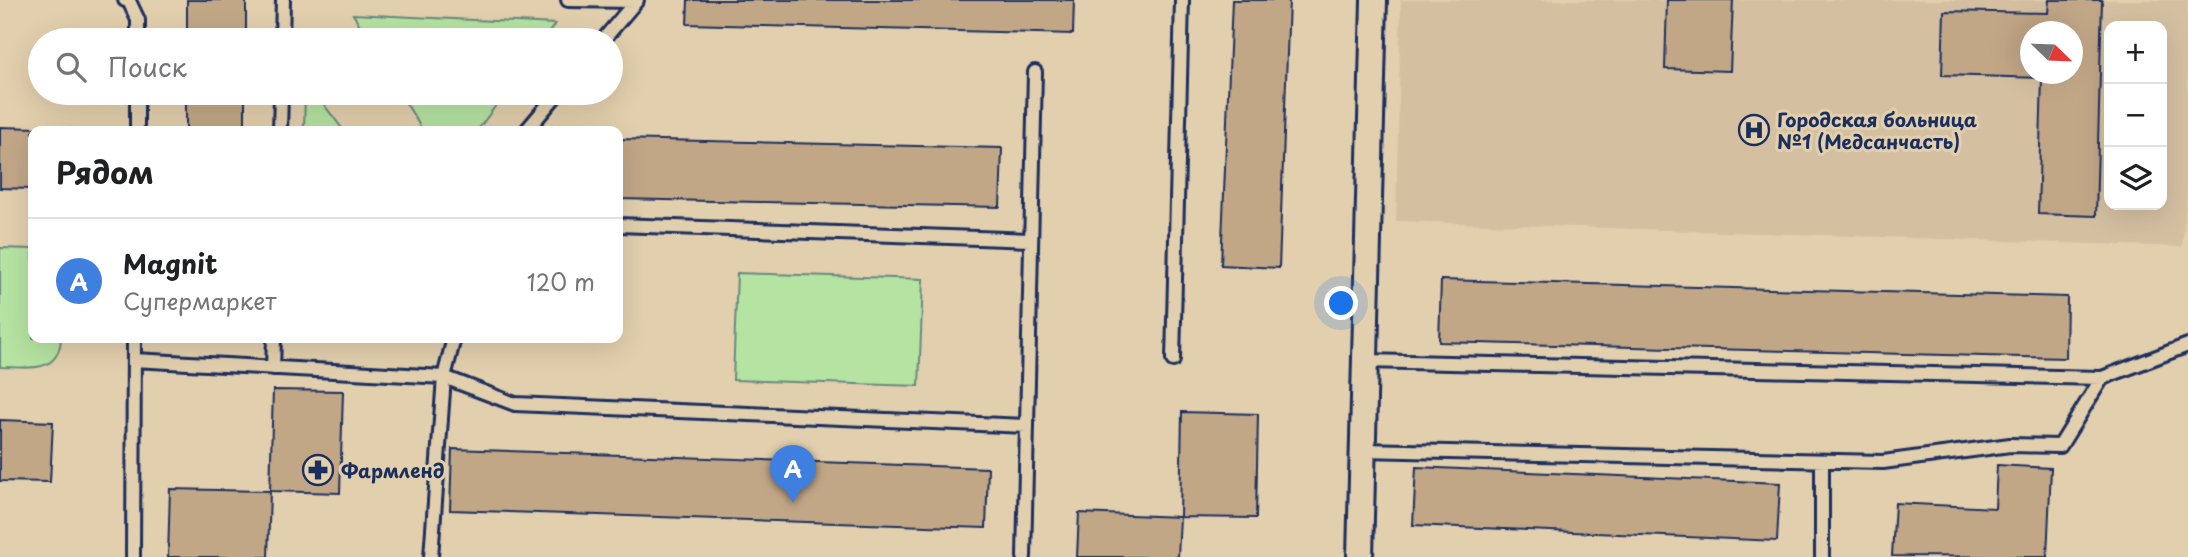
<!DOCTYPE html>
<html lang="ru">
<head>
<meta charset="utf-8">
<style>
	body { margin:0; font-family:"Playpen Sans",sans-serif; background:#f2f2f2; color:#202124 }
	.controls { position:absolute; right:21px; top:21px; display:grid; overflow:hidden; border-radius:14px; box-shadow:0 7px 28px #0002 }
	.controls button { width:63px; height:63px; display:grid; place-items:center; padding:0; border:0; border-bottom:2px solid #e0e0e0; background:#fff; color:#202124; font:35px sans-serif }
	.compass { position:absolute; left:2020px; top:21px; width:63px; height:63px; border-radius:50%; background:#fff; box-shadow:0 7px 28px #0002; rotate:113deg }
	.you { position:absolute; left:1342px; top:304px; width:24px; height:24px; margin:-18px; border:5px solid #fff; border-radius:50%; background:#1a73e8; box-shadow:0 0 0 10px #1a73e833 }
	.badge { display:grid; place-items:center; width:46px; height:46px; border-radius:50%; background:#0f766e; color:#fff; font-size:23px; font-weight:700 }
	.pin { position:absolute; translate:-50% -58px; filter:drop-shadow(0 2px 4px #0008) }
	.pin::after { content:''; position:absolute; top:37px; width:24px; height:21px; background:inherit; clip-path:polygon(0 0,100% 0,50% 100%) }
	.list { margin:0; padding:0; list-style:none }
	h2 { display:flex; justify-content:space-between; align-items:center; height:91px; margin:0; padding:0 28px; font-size:30px }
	h2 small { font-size:23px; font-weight:400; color:#757577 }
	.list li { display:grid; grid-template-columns:46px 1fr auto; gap:21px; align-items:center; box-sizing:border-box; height:126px; padding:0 28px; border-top:2px solid #e0e0e0 }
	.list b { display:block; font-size:26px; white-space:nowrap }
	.list p { margin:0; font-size:23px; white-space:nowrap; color:#757577 }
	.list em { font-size:23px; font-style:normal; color:#757577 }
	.icon { flex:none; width:38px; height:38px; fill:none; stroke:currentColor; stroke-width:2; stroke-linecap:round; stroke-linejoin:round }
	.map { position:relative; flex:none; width:2188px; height:557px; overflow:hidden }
	.search { position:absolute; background:#fff; box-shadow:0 7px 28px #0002; left:28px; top:28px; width:595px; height:77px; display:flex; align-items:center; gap:18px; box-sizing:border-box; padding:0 24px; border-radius:38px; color:#757577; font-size:26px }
	.panel { position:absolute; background:#fff; box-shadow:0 7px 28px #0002; left:28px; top:126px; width:595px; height:217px; border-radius:14px }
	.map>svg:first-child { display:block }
</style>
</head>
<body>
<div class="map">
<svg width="2188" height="557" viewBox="0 0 2188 557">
	<rect width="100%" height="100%" fill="#e2cfad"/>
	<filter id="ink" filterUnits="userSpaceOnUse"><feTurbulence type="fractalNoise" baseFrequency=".0143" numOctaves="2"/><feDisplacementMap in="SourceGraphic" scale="14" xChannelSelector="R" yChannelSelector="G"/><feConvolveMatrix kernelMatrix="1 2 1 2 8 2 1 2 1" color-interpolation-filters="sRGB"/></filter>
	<g filter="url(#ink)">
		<path fill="#d4c0a1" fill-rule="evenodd" d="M1401,0H2188V186L2182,247L1396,221ZM2109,26H2162V205H2109ZM2030,32H2072V74H2030Z"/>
		<path fill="#b5e3a1" stroke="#688980" stroke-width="2" d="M353,14L555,24L543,40H369Z
			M305,93H315L344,131H304Z
			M400,93H505L477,131H423Z
			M0,248L33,249V338H61C59,375 27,367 0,367Z
			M737,273L923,279L919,386L733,380Z"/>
		<path fill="#c2a787" stroke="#1b2f5e" stroke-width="2" fill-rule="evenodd" d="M187,0H246V40H187Z
			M688,0H1074L1073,34L687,24Z
			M1232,0H1289L1279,268L1221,265Z
			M1667,0H1733L1730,71L1665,69Z
			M2049,0H2102L2096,216L2038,214L2042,78L1942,75L1944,11L2048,13ZM2030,32H2072V74H2030Z
			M186,93H245V131H186Z
			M0,127L75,129V131H33V189L0,188Z
			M618,139L1002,148L1000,207L618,199Z
			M1441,280L2067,297L2066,358L1439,342Z
			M273,390L343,391L340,493L270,491Z
			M1182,412L1258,414L1256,518L1180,517Z
			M0,420L53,422L50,482L0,481Z
			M452,449L988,468L986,528L450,510Z
			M1997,465L2051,468L2047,557L1892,556L1895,503L1995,508Z
			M1416,467L1780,483L1777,541L1413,525Z
			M170,489L270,491L268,557H168Z
			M1079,513L1180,517L1178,557H1077Z"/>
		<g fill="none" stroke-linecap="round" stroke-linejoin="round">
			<g stroke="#1b2f5e" stroke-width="18">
				<path id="lane" d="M125,0L129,1L138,20V40
					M568,0L635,1
					M282,40L283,0
					M603,40L637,0
					M137,131V93
					M280,131L281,93
					M526,131L558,93
					M618,225L1031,240
					M134,360L444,377L515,404L1027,426
					M1173,360L1182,0
					M1365,361L2102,378L2188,345
					M273,368L274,338
					M1363,450L1883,462L2010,445L2060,446L2102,378
					M1822,461V557
					M133,557L134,338
					M431,557L444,377L454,338
					M1024,557L1035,72"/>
			</g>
			<g stroke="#1b2f5e" stroke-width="30">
				<path id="street" d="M1360,557L1374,0"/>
			</g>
			<use href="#lane" stroke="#e2cfad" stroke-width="12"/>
			<use href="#street" stroke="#e2cfad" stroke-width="24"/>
		</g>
	</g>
	<defs>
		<g id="hospital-ring" transform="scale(1.575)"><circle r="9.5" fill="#e2cfad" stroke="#1b2f5e" stroke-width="1.5"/><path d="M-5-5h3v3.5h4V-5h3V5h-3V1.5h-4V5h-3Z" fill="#1b2f5e"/></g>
		<g id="pharmacy-ring" transform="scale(1.575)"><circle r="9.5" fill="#e2cfad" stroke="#1b2f5e" stroke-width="1.5"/><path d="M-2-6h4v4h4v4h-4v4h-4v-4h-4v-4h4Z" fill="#1b2f5e"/></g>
	</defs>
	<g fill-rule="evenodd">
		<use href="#hospital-ring" x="1754" y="130"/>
		<use href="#pharmacy-ring" x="318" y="470"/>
	</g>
	<g text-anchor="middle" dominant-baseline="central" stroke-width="6" stroke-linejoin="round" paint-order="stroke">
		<g font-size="19" font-weight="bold" fill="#1b2f5e" stroke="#e2cfad" text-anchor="start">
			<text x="1777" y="119">Городская больница<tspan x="1777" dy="22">№1 (Медсанчасть)</tspan></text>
			<text x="341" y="470">Фармленд</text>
		</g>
	</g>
</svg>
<div class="controls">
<button>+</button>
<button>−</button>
<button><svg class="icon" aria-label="layers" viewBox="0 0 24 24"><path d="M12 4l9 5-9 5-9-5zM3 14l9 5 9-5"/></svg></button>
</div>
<svg class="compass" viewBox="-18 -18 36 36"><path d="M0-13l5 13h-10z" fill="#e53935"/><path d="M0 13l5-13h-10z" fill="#757577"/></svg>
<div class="you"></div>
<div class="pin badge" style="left:793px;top:503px;background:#3f7fe0">A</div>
<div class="search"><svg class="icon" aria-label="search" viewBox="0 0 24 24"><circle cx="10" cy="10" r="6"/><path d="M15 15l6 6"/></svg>Поиск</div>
<section class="panel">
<h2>Рядом<small></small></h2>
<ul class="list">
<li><span class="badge" style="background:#3f7fe0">A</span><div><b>Magnit</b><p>Супермаркет</p></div><em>120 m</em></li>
</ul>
</section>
</div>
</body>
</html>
